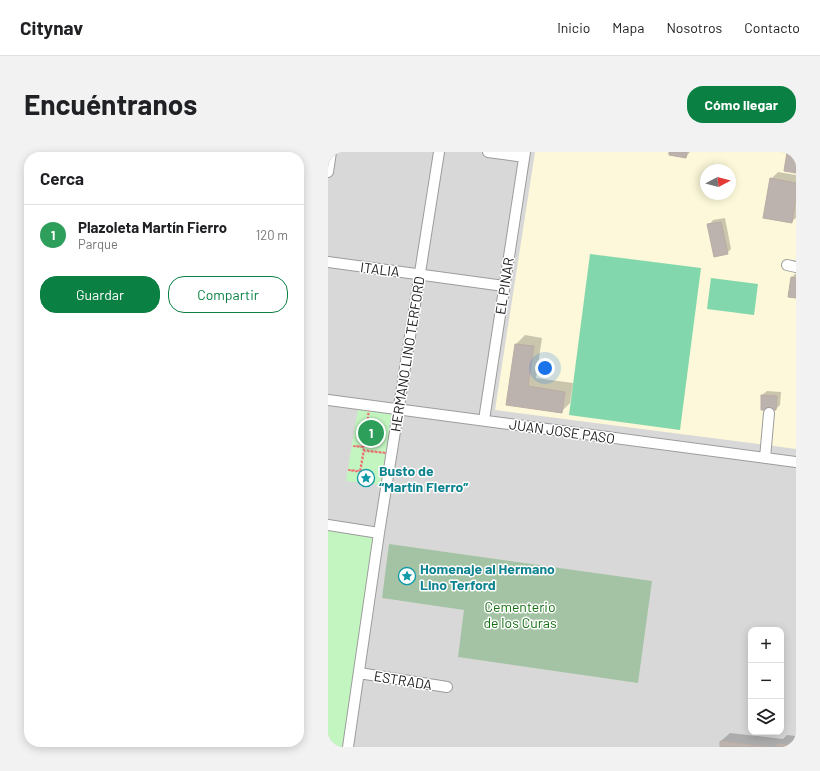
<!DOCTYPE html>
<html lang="es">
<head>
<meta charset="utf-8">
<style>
	body { margin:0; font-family:Barlow,sans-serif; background:#f2f2f2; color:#202124 }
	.controls { position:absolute; right:12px; bottom:12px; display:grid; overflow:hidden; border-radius:8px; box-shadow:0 2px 10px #0003 }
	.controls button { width:36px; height:36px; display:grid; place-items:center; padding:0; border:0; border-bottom:1px solid #e0e0e0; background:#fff; color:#202124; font:20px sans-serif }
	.compass { position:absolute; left:372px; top:12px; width:36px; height:36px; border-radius:50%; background:#fff; box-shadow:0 2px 10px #0003; rotate:83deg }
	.you { position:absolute; left:217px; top:216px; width:14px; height:14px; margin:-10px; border:3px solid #fff; border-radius:50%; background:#1a73e8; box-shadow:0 0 0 6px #1a73e833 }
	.badge { display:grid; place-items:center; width:26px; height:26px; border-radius:50%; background:#0b8043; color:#fff; font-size:13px; font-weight:700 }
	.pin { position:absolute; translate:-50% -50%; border:2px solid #fff; box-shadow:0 1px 4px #0006 }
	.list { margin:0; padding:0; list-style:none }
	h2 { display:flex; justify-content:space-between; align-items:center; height:52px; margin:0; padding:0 16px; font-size:17px }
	h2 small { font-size:13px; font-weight:400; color:#757577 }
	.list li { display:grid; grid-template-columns:26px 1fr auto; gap:12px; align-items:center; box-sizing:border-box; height:60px; padding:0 16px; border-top:1px solid #e0e0e0 }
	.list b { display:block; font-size:15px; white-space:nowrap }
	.list p { margin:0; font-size:13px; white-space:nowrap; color:#757577 }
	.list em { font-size:13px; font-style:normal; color:#757577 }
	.actions { display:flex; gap:8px; padding:12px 16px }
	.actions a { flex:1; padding:9px 0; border:1px solid #0b8043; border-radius:16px; text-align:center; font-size:14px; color:#0b8043 }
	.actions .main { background:#0b8043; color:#fff }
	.icon { flex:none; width:22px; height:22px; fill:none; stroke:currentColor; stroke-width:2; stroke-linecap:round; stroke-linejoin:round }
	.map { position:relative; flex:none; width:468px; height:595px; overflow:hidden; border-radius:16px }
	header { display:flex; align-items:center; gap:24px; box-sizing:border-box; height:56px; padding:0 20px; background:#fff; border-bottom:1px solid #e0e0e0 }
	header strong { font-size:19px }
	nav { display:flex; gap:22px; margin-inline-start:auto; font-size:14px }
	.intro { display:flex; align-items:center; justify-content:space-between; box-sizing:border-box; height:96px; padding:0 24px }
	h1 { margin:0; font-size:28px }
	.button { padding:10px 18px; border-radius:16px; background:#0b8043; color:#fff; font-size:14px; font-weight:700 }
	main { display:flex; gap:24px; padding:0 24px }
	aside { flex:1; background:#fff; border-radius:16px; box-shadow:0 2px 10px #0003 }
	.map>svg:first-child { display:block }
</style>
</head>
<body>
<header>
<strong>Citynav</strong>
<nav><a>Inicio</a><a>Mapa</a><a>Nosotros</a><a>Contacto</a></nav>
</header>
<div class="intro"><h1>Encuéntranos</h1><a class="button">Cómo llegar</a></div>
<main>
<aside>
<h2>Cerca<small></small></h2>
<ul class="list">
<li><span class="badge" style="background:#2e9e5b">1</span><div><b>Plazoleta Martín Fierro</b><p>Parque</p></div><em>120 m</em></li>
</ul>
<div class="actions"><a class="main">Guardar</a><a>Compartir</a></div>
</aside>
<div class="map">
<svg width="468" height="595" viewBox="0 0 468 595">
	<rect width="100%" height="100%" fill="#ece7e1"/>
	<path fill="#d9d8d8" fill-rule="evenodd" d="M0,0H468V595H0ZM378,18H402V42H378ZM423,478H453V580H423Z"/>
	<path fill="#fcf8d9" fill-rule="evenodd" d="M207,0H468V297L167,258ZM378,18H402V42H378Z"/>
	<path fill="#a4c3a4" d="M61,392L324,429L310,531L130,505L136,458L54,446Z"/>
	<path fill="#c2f5bf" d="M30,256L64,260L53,333L18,329Z
		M0,375L51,381L20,595H0Z"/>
	<path fill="#83d7ac" d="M262,102L373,116L352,278L241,263Z
		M383,126L430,132L426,163L379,157Z"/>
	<path fill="#0003" d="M342,0H362L358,5Z
		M450,20L468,23V66L463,70L443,27Z
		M397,66L403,97L399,101L381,73L385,68Z
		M468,121V145L464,125Z
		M197,183L214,186L208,226L245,231L242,251L233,260L179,252L188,192Z
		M439,239L453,240L452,253L448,257H434V243Z
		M402,581L455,587L459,583L468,584V595H393V589Z"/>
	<path fill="#bcb2ae" stroke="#bcaca4" d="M341,0H359L358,6L341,3Z
		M459,0L468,1V21L456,19Z
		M442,26L468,31V45L464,71L435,66Z
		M393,70L400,102L386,105L379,72Z
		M463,125L468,126V146L460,145Z
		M187,192L206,194L200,234L237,240L234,261L178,253Z
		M433,243L449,244L448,258H433Z
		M392,589L439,595H392Z
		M449,592L468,594V595H449Z"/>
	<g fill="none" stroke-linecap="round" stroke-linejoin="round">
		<g stroke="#9c9c9c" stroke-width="12">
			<path id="minor" d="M160,0L196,5
				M0,20L3,0
				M0,110L176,134
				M459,113L468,115
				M0,248L468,310
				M156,268L197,0
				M437,306L441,261
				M0,373L51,381
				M31,521L119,535
				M20,595L51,381L111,0"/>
		</g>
		<path stroke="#f06e71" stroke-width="2" stroke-dasharray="2 2" stroke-linecap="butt" d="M41,257L36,298L58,301L36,299L31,327L32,320L21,318L32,319L36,295L26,294L36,295Z"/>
		<use href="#minor" stroke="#fff" stroke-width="10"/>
	</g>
	<defs>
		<g id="sight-ring" transform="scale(0.9)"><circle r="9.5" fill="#fff" stroke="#0f9aa8" stroke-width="1.5"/><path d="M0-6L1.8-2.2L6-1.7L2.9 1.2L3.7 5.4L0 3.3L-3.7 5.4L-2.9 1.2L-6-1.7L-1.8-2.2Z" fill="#0f9aa8"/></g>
	</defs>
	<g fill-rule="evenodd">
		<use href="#sight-ring" x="38" y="326"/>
		<use href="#sight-ring" x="79" y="424"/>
	</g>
	<g text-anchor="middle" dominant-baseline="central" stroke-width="3" stroke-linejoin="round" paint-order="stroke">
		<g font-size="14" fill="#1b1b1b" stroke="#fff">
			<text transform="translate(52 117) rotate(7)">ITALIA</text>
			<text transform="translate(176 134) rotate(-81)">EL PINAR</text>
			<text transform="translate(79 202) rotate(-81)">HERMANO LINO TERFORD</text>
			<text transform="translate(234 279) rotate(8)">JUAN JOSE PASO</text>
			<text transform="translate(75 528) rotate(9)">ESTRADA</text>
		</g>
		<g font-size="14" font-weight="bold" fill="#0d838f" stroke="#fff" text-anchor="start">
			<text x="51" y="318">Busto de<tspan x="51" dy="16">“Martín Fierro”</tspan></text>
			<text x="92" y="416">Homenaje al Hermano<tspan x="92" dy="16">Lino Terford</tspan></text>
		</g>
		<g font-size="14" fill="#167012" stroke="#fff">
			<text x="192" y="454">Cementerio<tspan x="192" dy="16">de los Curas</tspan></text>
		</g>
	</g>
</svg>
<div class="controls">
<button>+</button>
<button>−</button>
<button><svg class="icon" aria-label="layers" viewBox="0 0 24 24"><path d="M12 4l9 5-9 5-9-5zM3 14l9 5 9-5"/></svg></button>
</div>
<svg class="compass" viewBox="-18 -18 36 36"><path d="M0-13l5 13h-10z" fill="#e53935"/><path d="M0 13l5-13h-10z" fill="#757577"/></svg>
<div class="you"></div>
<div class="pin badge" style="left:43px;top:281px;background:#2e9e5b">1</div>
</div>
</main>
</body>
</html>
